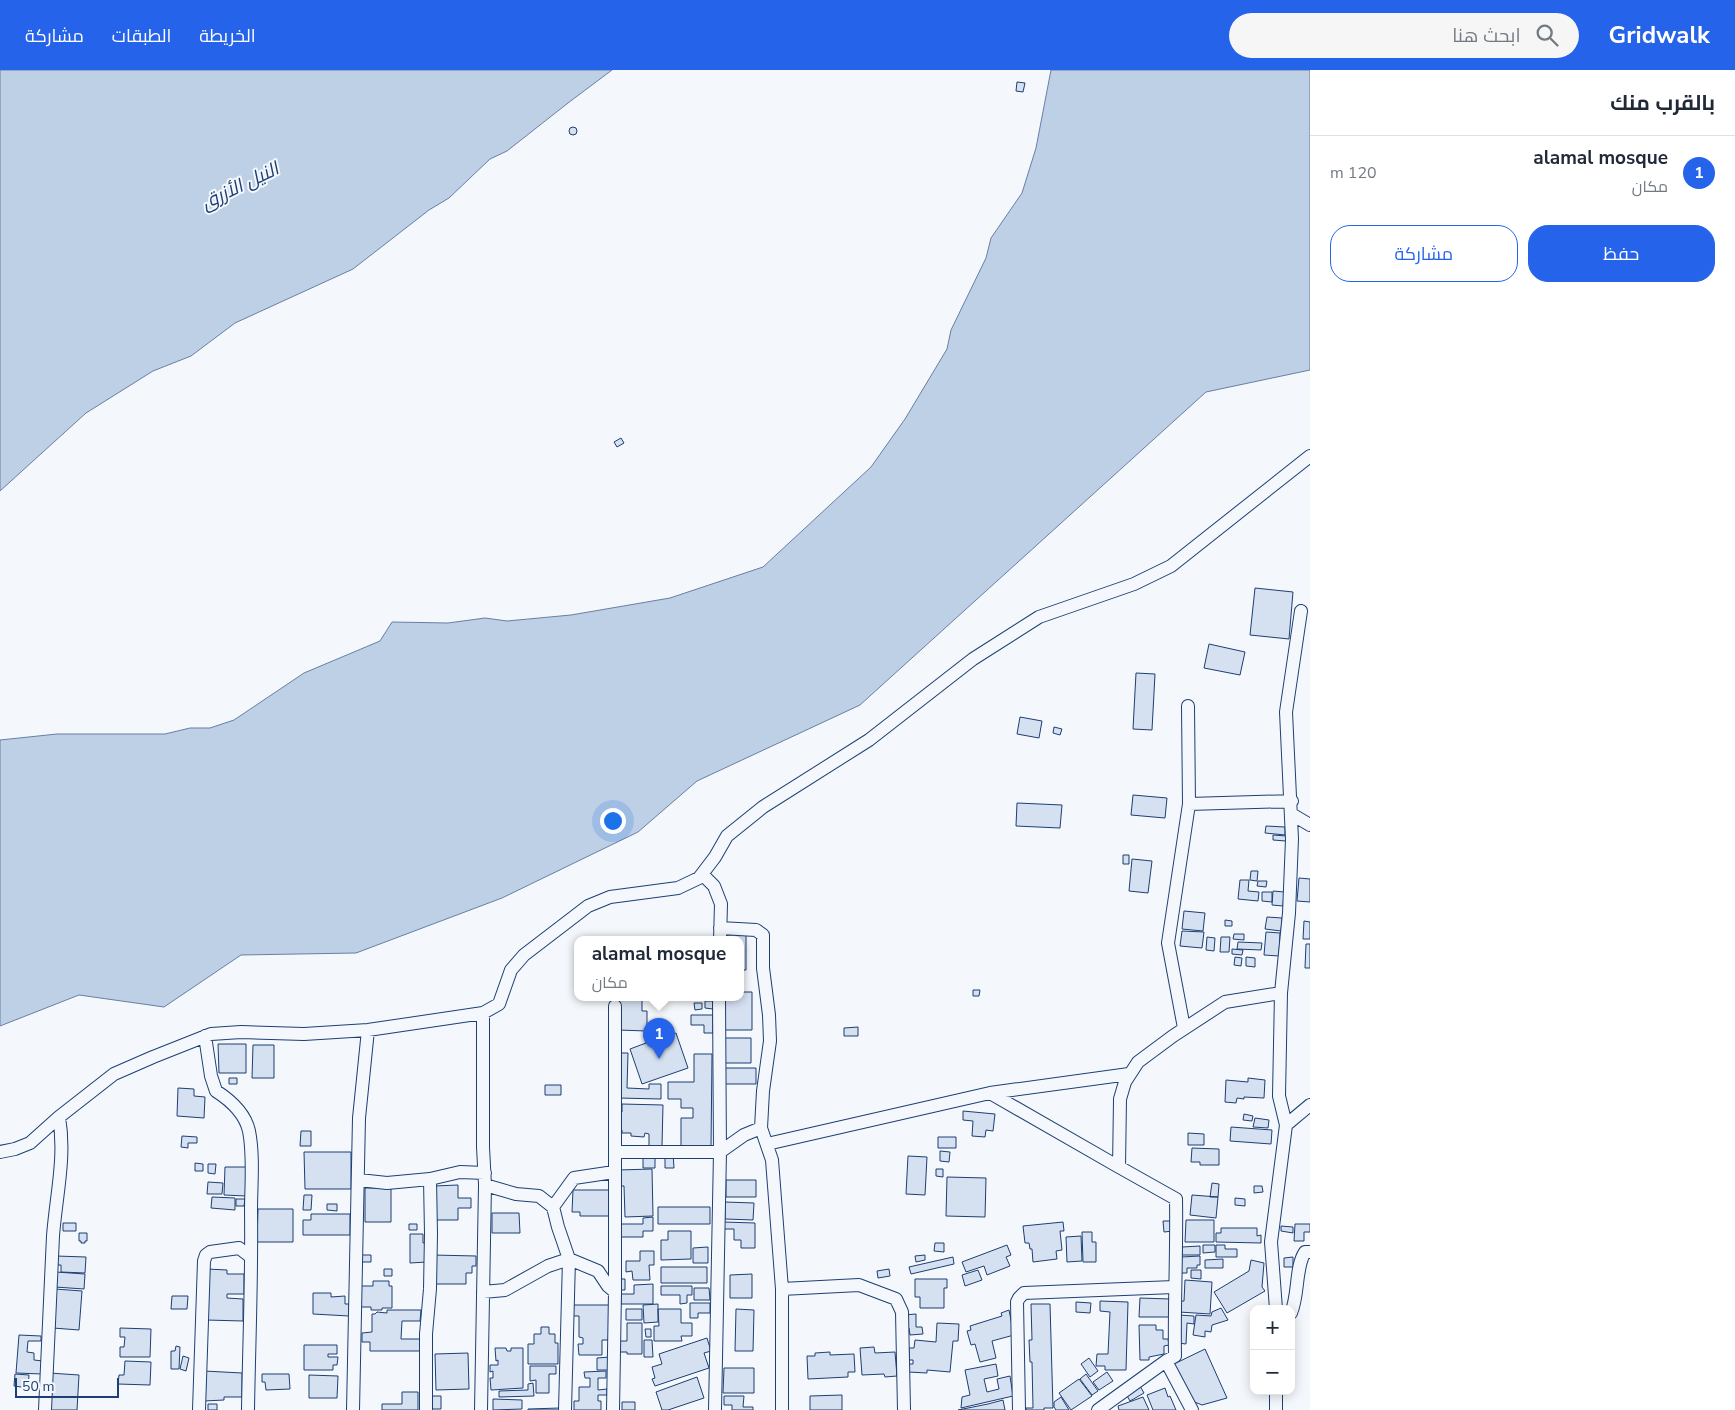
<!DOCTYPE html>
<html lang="ar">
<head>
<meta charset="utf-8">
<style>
	body { margin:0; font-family:"Nunito Sans",Cairo,sans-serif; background:#f6f6f7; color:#1f2937; direction:rtl }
	.controls { position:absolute; right:15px; bottom:15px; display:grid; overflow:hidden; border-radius:10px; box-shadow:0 2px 12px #0003 }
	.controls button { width:45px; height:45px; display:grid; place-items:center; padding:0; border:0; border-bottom:1px solid #e0e1e3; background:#fff; color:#1f2937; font:25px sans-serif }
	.scale { position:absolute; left:15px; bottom:12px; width:104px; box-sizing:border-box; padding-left:5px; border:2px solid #1d3f73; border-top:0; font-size:14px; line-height:18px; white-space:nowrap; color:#1d3f73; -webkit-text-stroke:4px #f4f7fb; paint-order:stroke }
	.you { position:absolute; left:612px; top:750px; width:18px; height:18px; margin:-12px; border:4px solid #fff; border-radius:50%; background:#1a73e8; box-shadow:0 0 0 8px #1a73e833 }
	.badge { display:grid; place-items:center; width:32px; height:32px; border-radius:50%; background:#2563eb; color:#fff; font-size:16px; font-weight:700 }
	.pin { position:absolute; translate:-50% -41px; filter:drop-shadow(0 1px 2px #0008) }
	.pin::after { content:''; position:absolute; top:26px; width:18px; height:15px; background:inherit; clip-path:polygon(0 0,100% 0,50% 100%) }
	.popup { position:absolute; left:574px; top:866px; width:170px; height:65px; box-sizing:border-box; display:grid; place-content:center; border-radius:10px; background:#fff; filter:drop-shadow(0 1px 4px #0005); font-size:16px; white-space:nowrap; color:#747a83 }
	.popup b { font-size:19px; color:#1f2937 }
	.popup::after { content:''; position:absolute; left:50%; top:100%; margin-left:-10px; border:10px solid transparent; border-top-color:#fff }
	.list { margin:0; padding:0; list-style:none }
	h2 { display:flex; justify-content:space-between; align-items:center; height:65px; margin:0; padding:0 20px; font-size:21px }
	h2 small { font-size:16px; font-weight:400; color:#747a83 }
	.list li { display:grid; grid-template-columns:32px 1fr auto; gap:15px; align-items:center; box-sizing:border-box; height:75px; padding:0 20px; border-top:1px solid #e0e1e3 }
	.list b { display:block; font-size:19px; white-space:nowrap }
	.list p { margin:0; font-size:16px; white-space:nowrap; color:#747a83 }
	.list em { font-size:16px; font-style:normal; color:#747a83 }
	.actions { display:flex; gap:10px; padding:15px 20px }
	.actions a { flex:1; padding:11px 0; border:1px solid #2563eb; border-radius:20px; text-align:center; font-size:18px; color:#2563eb }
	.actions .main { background:#2563eb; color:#fff }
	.icon { flex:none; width:28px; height:28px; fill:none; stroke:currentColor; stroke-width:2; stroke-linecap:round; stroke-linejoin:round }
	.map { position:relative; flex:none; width:1310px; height:1340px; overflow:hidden; direction:ltr }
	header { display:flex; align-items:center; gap:30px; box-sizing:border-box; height:70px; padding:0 25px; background:#2563eb; color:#fff }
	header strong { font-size:24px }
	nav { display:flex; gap:28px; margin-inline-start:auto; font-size:18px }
	.search { width:350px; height:45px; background:#f6f6f7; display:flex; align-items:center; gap:12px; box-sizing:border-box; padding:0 18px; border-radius:28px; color:#747a83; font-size:19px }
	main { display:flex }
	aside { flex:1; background:#fff }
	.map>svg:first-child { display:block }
</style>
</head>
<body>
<header>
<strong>Gridwalk</strong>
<div class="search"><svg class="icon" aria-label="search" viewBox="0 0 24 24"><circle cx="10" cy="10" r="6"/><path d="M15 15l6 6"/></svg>ابحث هنا</div>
<nav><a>الخريطة</a><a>الطبقات</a><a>مشاركة</a></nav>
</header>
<main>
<aside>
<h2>بالقرب منك<small></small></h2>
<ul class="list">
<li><span class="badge">1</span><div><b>alamal mosque</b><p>مكان</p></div><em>120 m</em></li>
</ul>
<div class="actions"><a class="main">حفظ</a><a>مشاركة</a></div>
</aside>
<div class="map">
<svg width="1310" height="1340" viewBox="0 0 1310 1340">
	<rect width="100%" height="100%" fill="#f4f7fb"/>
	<path fill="#bed0e5" stroke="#687fa3" d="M0,0H612L568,33L507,81L490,89L449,128L429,140L353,199L235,253L191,286L153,301L86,343L0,421Z
		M1051,0H1310V300L1206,322L860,635L697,711L638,762L502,828L356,883L241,885L164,937L79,925L0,956V670L57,664H165L190,658H210L234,650L304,603L380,571L392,552L448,553L485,548L507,551L571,545L670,528L763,497L871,397L905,349L947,279L951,260L986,188L991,168L1022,123L1036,78Z"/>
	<path fill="#d5e0f0" stroke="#1d3f73" d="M1017,12L1025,13L1023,22L1016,21Z
		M569 61a4 4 0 1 1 8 0a4 4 0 1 1-8 0Z
		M621,368L624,373L617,377L614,372Z
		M1255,518L1293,522L1289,569L1250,565Z
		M1209,574L1245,582L1240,605L1204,598Z
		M1136,603L1155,604L1152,660L1133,659Z
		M1020,647L1042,651L1039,668L1017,664Z
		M1054,657L1062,659L1060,665L1053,663Z
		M1133,725L1167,728L1165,748L1131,745Z
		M1017,733L1062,735L1060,758L1016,756Z
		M1266,756L1285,757V765L1265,763Z
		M1273,765L1286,766V771L1273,770Z
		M1123,785H1129V794H1123Z
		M1132,789L1152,791L1148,823L1129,821Z
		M1251,801H1258L1257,811L1250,810Z
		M1299,808L1310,809V832L1297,831Z
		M1240,810H1249L1248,821L1259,822L1258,831L1238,829Z
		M1258,811H1267L1266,817L1257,816Z
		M1273,821L1284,822L1283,836L1272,835Z
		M1262,822H1272V832L1262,831Z
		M1184,841L1205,843L1203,861L1182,859Z
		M1267,847L1282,848L1281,861L1265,859Z
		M1225,850L1232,851V856H1225Z
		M1304,851L1310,852V869H1303Z
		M1182,861L1204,862L1202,878L1180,876Z
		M1266,862L1280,863L1279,886L1264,885Z
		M727,864H746V900H740V870H727Z
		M1234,864H1244V870L1233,869Z
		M1207,867L1215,868L1214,881L1206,880Z
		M1221,867H1230L1229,882H1220Z
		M1238,872L1262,873L1261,880L1237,879Z
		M1306,874H1310V898H1305Z
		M1232,879L1243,880L1242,885L1232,884Z
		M1235,887L1242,888L1241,896L1234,895Z
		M1246,887L1255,888V897L1246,896Z
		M973,920H980L979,926H973Z
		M740,922H752V960H723V928H740Z
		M619,930H642V941H647V961L618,960Z
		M705,931H713V939L705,938Z
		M694,933H702V939L695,940Z
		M691,945H713V963H704V955H691Z
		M858,957V966H844V958Z
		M654,963L656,970L676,963L688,998L642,1014L630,979L646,973L644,966Z
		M723,968H751V993H723Z
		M218,974H246V1003H219Z
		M253,975H274V1008H252Z
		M619,983H628L627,1018L649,1019V1014H661V1029L618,1028Z
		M694,984H712L711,1079H681V1048H693V1038H681V1029H668V1012H694Z
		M722,998H756V1014H722Z
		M229,1008H237V1014H229Z
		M1248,1008L1265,1010L1264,1028L1244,1027V1029L1237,1028L1236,1033L1225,1032L1226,1010L1248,1012Z
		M545,1015H561V1025H545Z
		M178,1018L194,1019V1026L205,1027L204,1048L177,1046Z
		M622,1034L663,1035L662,1076H649V1064L645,1063L644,1067L631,1066V1063H622V1060H618V1042H622Z
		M963,1041L995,1044L993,1061L986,1060L985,1067L972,1066L973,1051L963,1050Z
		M1244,1044L1253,1046L1252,1051L1243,1050Z
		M1255,1048L1269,1050L1268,1058L1253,1057Z
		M1231,1057L1272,1060L1271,1074L1230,1071Z
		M301,1061H311V1076H300Z
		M1188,1063L1204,1064V1075H1188Z
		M182,1066L197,1067V1073H188V1078L181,1077Z
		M938,1067H956V1078H938Z
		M1192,1078L1219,1079V1095H1200V1092H1191Z
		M940,1081L950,1082L949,1092L940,1091Z
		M304,1082H351V1119H305Z
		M655,1083V1098H643V1084Z
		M673,1083L674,1098H665V1084Z
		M908,1086L927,1087L925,1125L906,1124Z
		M195,1093L203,1094V1101H195Z
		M208,1094H216L215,1104L208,1103Z
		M225,1097H247L246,1126L224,1125Z
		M652,1099L653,1146L625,1147L624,1116H619L618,1100Z
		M936,1099H943V1107L936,1106Z
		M947,1107L986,1108L985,1147L946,1146Z
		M726,1110H756V1127H726Z
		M208,1112L223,1113L222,1124H207Z
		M1212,1113L1219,1114L1218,1127H1210Z
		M458,1115V1128H471V1138H458V1150H435L434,1116Z
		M1254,1116H1262L1263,1122L1254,1123Z
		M365,1118H391V1152H365Z
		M573,1120H609V1146H580V1142H572Z
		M304,1125H312L311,1140H303Z
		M1192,1125L1218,1127L1216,1148L1190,1145Z
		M212,1127L235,1128V1140L211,1138Z
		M1235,1128L1245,1129V1136L1235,1135Z
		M236,1129H245L244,1136H236Z
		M725,1132L754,1133L753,1150L725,1149Z
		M327,1134H337V1141L327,1140Z
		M658,1137H710V1154H658Z
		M258,1139H293V1172H257Z
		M492,1143H519L520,1163H492Z
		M311,1144H350V1165H303V1150H311Z
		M653,1147V1161H643V1167H618V1154H643V1148Z
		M1186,1150H1214V1172H1185Z
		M1163,1151H1173V1161L1164,1162Z
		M724,1152L755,1153V1178H741V1170H734V1159H724Z
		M1063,1152L1064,1161H1060L1062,1180L1056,1181L1057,1189L1033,1192L1032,1179H1030L1029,1173H1025L1023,1156Z
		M63,1153H76V1161H63Z
		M409,1154H417V1160H409Z
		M1295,1154H1310V1162H1304V1171H1294Z
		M1281,1156L1293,1157V1163L1281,1161Z
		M1221,1158H1257V1166L1261,1165V1173L1216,1172V1163H1221Z
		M668,1161H691V1189L661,1190V1170H668Z
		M1082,1162H1092V1172H1096V1192H1083Z
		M79,1163H87V1171H85V1173H81V1171H79Z
		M410,1164H423V1173H426L427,1192L410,1193Z
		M1081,1166L1082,1191L1067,1192L1066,1167Z
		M935,1173H944V1182L934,1181Z
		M1007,1175L1011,1185L1006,1187L1010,1196L987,1205L984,1196L966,1202L962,1192Z
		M1203,1175H1215V1182L1203,1183Z
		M1216,1175H1225V1179H1237V1187H1216Z
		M1200,1176V1185H1182V1177Z
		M708,1177V1193H693V1178Z
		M640,1181H654V1195H649L650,1210H633L632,1201L626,1202V1191H640Z
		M362,1185H371V1192H362Z
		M433,1185L476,1186V1196H472V1203H466V1214H434Z
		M925,1185V1190L916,1192L915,1186Z
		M56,1186L86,1187L85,1203L61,1202V1195H56Z
		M1200,1186V1195H1197V1198H1187V1203H1181V1187Z
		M953,1187L954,1194L911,1204L909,1197Z
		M1293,1187V1197H1284V1188Z
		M1223,1189V1198H1205V1190Z
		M1251,1190L1264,1193L1262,1217L1265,1221L1227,1243L1214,1222L1249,1201Z
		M661,1197H707V1213H661Z
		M207,1199L227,1200V1204H244V1224H227V1228L243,1229V1251L206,1250Z
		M384,1199H392V1206H384Z
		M889,1199L890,1206L878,1208L877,1201Z
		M978,1200L982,1210L965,1216L962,1205Z
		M1191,1200H1201V1209L1191,1208Z
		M56,1202L85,1204L84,1219L55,1217Z
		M752,1204V1228H730V1205Z
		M617,1209H625V1220H617Z
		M915,1209H947V1218H944V1238H920V1227H915Z
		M1185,1210L1212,1212L1210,1244L1179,1242V1231H1184Z
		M373,1211H389V1216H392V1238H382V1240H371V1237H361V1216H373Z
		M653,1214V1234H621V1224H634V1215Z
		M661,1216H692V1225H687V1233L680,1234V1225H661Z
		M694,1218H709L710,1230H694Z
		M55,1219L82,1221L79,1260L53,1258Z
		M313,1223H331V1227L345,1226V1234H349V1246L313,1244Z
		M172,1226H188L187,1239H171Z
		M1140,1228L1170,1229L1169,1247H1139Z
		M1100,1231L1128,1232L1126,1300H1105V1296H1096L1097,1284H1108L1110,1242L1100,1241Z
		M1076,1232L1091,1233L1090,1243L1076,1242Z
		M690,1233H710V1243H698V1248H690Z
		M658,1234V1252L644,1253L643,1235Z
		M1031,1234H1050L1053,1338H1044V1340H1026V1338H1033L1032,1292H1030L1029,1270H1032Z
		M573,1235H610V1270H602V1285H579L578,1274H583V1268L579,1267V1246H573Z
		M1221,1238L1228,1250L1212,1255L1211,1262L1205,1261V1267L1193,1265L1196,1245L1211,1246L1212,1242Z
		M626,1239H642V1250H626Z
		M658,1239H681V1253H692V1266H681L682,1271H654V1256H659Z
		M736,1239L754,1240L753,1281H735Z
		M387,1240H421L420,1251H402L401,1269H420V1281H370V1272H362V1263L372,1262V1244H375L377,1242L387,1243Z
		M1009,1240L1014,1265L992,1271L996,1288L980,1292L975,1274L971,1275L967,1261L971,1260L970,1256L1002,1246L1001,1243Z
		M916,1244V1257H922L923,1264L910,1265L909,1258H905L904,1245Z
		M1179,1245L1194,1246V1254L1187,1253L1186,1274L1178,1273Z
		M627,1253H642V1284H627V1282H619V1271H627Z
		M937,1253L959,1254L958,1271H953L950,1302L927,1300V1303L908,1302V1294H913V1290H909V1278H914L915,1270L936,1272Z
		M1139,1255H1156V1260H1163V1269H1168L1169,1275L1164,1276V1284L1149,1287V1290H1140Z
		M541,1257H549V1264H555V1273H558V1294H528V1274H534V1264H541Z
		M120,1258L151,1259L150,1287H120V1277H124L125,1267H120Z
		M645,1259H651V1267H646Z
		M19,1265L41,1266V1271H28L27,1282L34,1283V1290L43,1291L42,1304L16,1303Z
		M707,1268L711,1281L704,1283L709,1298L655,1316L652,1309L655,1308L652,1297L662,1294L659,1284Z
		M644,1270H652L653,1287H644Z
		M304,1275H337V1284H328V1287H338L337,1295H333V1300H304Z
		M176,1276L180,1277L179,1299H171V1281H175Z
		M874,1277L875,1283L895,1282L897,1306L885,1307L884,1304L862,1305L860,1278Z
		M495,1278H506L507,1281H511V1278H523V1318L491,1320L490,1308H493V1301L490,1302V1295H498V1290L496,1291Z
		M1205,1279L1227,1328L1202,1335L1192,1331L1174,1294Z
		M830,1282V1285L854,1284L855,1302H848V1307L808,1309L807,1286H815V1283Z
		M468,1283L469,1319L436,1320L435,1284Z
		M183,1286L189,1288L186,1301L180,1299Z
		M610,1287L611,1300H597V1288Z
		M1089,1288L1098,1301L1090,1307L1081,1294Z
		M125,1291L151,1292L150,1315L118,1314L119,1305H124Z
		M996,1294L998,1306L984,1309L987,1322L999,1319L997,1309L1010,1306L1013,1326L961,1338L962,1327L970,1325L965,1300Z
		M530,1296H556V1304H549V1323H536V1310L530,1311Z
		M724,1298H754V1323H723Z
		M204,1301L242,1303V1327H224V1330L204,1331Z
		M606,1301V1308H598V1320L607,1319V1325H598V1331H601V1340H574V1331H579V1317H590V1308H585L584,1302Z
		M1107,1302L1113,1311L1099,1320L1093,1312Z
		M49,1303L79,1305L77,1340H47Z
		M15,1304L29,1305L28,1318L14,1316Z
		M262,1304H289L290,1319L266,1320L265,1312H262Z
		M1086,1304L1098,1321L1092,1325L1080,1309Z
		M309,1305L338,1306L337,1328H309Z
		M697,1307L704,1328L668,1340H662L656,1322Z
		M1079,1309L1092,1326L1071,1340L1059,1323Z
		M533,1313L534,1326L499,1327V1321L528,1320V1314Z
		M1140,1316L1144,1323L1130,1331L1126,1324Z
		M1165,1318L1168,1327L1170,1326L1176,1340H1153L1147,1325Z
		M402,1322H418V1340H382V1334H402Z
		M842,1325V1340H810V1326Z
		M429,1326H441V1339H429Z
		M724,1326H744L743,1337H753V1340H732V1335H724Z
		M1061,1327L1069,1340H1056L1054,1337V1332Z
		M1143,1327L1149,1340H1119L1118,1336Z
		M493,1329L522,1330V1339L493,1340Z
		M1003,1330L1005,1340H958L988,1334Z
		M622,1332H635V1340H622Z
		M208,1334H217V1340H208Z
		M560,1338V1340H528V1339Z"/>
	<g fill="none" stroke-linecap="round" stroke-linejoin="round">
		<g stroke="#1d3f73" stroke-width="14">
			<path id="street" d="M1189,734L1292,731
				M1293,745L1310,755
				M702,804L714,816L721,834L720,870
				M720,858L756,860L763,865V898L769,945L770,971L763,1021L761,1058L772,1090L782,1219V1340
				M1184,958L1168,873L1189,734L1188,636
				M205,966L211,1006L216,1021C230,1030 245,1043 249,1061C254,1086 251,1116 251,1141C252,1208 249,1274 248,1340
				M990,1023L1119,1097
				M1286,1055L1310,1035
				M767,1074L990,1023L1129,1004
				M0,1082L15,1079L30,1073L59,1047L114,1004L153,987L211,964L241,962L304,964L368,960L483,943L499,934L511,900L524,885L588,836L610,827L678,818L699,808L715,787L727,766L763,737L869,670L973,589L1039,547L1134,514L1171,496L1310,386
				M615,1082H720L744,1065L761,1058
				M359,1110L387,1113L430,1109L460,1102L485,1103
				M485,1115L516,1124L539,1126L553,1137L558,1157L569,1189L598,1201L608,1216L615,1222
				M553,1137L574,1108L614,1102
				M782,1219L859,1215L896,1229L902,1242L904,1340
				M483,1222L505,1220L548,1196L569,1189L565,1340
				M1276,1239L1271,1172L1286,1055L1279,1026L1281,923L1289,843L1292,769L1286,642L1301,541
				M1291,1243C1299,1225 1295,1197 1305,1182H1310
				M1276,1321V1340
				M45,1340L53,1166C56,1126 66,1087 59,1047
				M199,1340L204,1191L206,1185L210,1182L239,1178L251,1187
				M353,1340L359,1048L368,960
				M426,1340V1264L430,1219L431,1164L430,1109
				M481,1340L485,1115L483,1077V943
				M613,1340L615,1222V936
				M715,1340L720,1082L719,928
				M1019,1340L1017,1232L1019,1228L1024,1223L1174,1217
				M1098,1340L1166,1291
				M1192,1340L1166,1291L1175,1286C1174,1234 1177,1182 1176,1129L1119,1097L1120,1029L1125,1012L1138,992L1173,966L1225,932L1281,923"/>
		</g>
		<use href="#street" stroke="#f4f7fb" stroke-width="12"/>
	</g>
	<g text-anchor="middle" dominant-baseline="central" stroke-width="4" stroke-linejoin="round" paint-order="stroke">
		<g font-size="19" font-style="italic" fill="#1d3f73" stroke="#f4f7fb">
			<text transform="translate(240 116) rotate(-26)">النيل الأزرق</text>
		</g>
	</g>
</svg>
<div class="controls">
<button>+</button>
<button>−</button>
</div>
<div class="scale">50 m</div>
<div class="you"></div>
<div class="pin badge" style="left:659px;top:989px">1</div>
<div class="popup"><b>alamal mosque</b>مكان</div>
</div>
</main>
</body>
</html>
